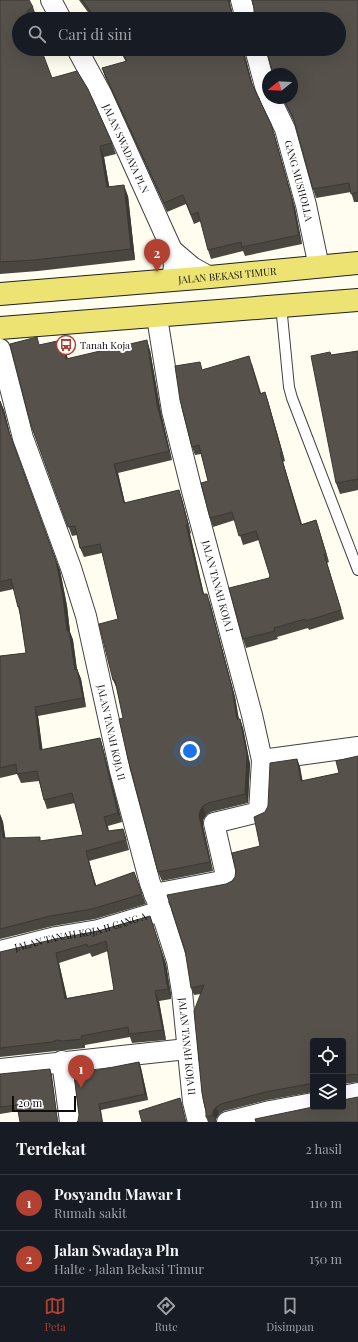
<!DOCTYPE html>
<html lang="id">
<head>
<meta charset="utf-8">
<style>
	body { margin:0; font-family:"Playfair Display",serif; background:#20242c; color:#f1f3f6 }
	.controls { position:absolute; right:12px; bottom:12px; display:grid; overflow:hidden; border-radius:4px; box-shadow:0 4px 16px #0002 }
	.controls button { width:36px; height:36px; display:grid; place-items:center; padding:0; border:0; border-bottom:1px solid #363941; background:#171b24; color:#f1f3f6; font:20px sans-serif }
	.compass { position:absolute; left:262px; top:68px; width:36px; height:36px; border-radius:50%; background:#171b24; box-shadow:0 4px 16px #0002; rotate:252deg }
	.scale { position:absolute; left:12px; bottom:10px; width:64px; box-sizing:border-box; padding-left:4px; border:2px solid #0e0e0e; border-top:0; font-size:11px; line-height:14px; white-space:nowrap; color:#0e0e0e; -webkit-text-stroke:3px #fff; paint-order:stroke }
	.you { position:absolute; left:190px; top:751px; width:14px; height:14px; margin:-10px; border:3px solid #fff; border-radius:50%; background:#1a73e8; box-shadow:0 0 0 6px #1a73e833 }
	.badge { display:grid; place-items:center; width:26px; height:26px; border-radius:50%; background:#b24132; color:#fff; font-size:13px; font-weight:700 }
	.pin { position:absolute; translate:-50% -33px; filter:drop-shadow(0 1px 2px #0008) }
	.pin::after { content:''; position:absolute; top:21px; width:14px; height:12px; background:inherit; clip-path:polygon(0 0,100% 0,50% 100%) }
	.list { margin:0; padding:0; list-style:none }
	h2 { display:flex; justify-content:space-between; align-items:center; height:52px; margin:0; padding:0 16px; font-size:17px }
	h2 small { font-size:13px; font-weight:400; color:#9ea1a6 }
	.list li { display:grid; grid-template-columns:26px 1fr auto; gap:12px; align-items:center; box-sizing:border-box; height:56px; padding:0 16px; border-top:1px solid #363941 }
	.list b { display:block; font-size:15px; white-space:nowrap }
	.list p { margin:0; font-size:13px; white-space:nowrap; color:#9ea1a6 }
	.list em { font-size:13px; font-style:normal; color:#9ea1a6 }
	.icon { flex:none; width:22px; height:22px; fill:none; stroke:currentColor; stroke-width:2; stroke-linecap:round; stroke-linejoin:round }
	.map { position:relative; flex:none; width:358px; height:1122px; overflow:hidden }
	.search { position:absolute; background:#171b24; box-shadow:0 4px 16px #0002; left:12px; right:12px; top:12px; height:44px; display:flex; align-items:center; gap:10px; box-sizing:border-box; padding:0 14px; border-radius:22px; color:#9ea1a6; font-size:15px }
	.sheet { height:164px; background:#171b24 }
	nav { display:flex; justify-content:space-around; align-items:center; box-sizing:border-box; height:56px; border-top:1px solid #363941; background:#171b24; font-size:11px; color:#9ea1a6 }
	nav a { display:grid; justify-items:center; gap:2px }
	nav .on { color:#b24132 }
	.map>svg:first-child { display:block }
</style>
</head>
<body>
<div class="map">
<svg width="358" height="1122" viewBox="0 0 358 1122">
	<rect width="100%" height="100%" fill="#fefdf0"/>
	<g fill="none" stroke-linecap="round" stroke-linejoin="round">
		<g stroke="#414141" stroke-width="12">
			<path id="lane" d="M281,305L289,387L292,398L358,570"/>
		</g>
		<g stroke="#414141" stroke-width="22">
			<g id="street">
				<path d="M51,0L61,19"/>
				<path d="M241,0L246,19"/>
				<path id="s1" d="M77,49L102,95L172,250L174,266L172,280"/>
				<path d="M255,49L265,86L268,93"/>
				<path id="s2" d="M270,98L285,129L288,140L306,205L319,267"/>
				<path d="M172,250L192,267L210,277"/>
				<path id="s3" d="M0,349L23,438L71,568L86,616L120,771L150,883L161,911L177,961L182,992L193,1102L198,1122"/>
				<path d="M262,760L358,747"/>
				<path d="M154,894L227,880L214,823L259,812L262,760L252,715L192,491L172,411L157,317"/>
				<path id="s4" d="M0,951L56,937L98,930L161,911"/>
				<path d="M62,1061L70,1122"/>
				<path d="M0,1069L187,1049"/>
				<path d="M343,1096L358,1093"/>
				<path d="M227,1122L270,1111L313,1103"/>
			</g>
		</g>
		<g stroke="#1f1f1f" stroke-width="24">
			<g id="primary">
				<path id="s5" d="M0,294L210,277L358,263"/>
				<path d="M0,328L358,300"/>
			</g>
		</g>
		<use href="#lane" stroke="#fff" stroke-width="10"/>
		<use href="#street" stroke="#fff" stroke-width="20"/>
		<use href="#primary" stroke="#ece372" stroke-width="22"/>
	</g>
	<path fill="#4a4640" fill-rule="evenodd" d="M0,0L33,7L37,18L36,19H19L52,78L112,143L116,154L104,157L109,186L128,196L135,260L38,271L0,274Z
		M79,0H230V3L233,16L236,19H93Z
		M358,0V202H354L351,192L316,198L313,189L294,122L282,98H292Z
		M119,49H244V52L253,86L274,133L295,208L302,244L245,256L243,251L211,259L208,250L201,221L194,224L186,204L167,212L105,77L102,68L126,62Z
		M40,345L65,349L68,359L150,350L161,413L172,460L118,473L125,503L179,490L182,499L191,533L190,534L204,594L210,603L235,697L239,719H240L243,728L250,764L248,803L211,812L206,815L203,820V826L213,871L162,881L158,872L117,689L113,680L118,619L102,553L84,557L80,548L77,535L72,536L31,425Z
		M358,351V490L340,494L336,483L331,355Z
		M252,364L261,393L265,392L268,401L285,461L283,462L302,524L316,520L329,562L327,563L344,619L309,630L308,628L277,637L278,639L246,648L243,639L269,578L270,576L259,540L243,545L235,520L213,527L210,518L208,481L201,454L195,455L192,447L203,369Z
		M0,401L4,410L12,442L60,570L67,606L70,632L73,640L77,669L81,679L86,707L38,716L42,750L100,738L103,748L122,822L108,826L109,831L123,829L129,850L89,861L96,886L134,872L146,904L95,919L53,926L0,939V814L3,822L5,838L41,841L83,835L75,803L47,809L44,800L39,781L21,783L17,774L0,778V656L26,653L20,615L18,607L14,589L0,592Z
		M358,756V1082L343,1084V1041H313V1092L268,1100L224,1111L219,1114L216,1119V1122H208L206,1117L201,994L194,995L191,988L226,884L232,881L260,846L265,812L297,759L300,767L302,781L339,773Z
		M150,916L166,964L171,993V999L159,1001L166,1040L132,1043L130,1037L85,1045V1048L66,1050H61L56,1051L0,1057V952L98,931ZM108,951L114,990L67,998L59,963L90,953L92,957Z
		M139,1062L141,1068L148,1100L101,1110L78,1121L90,1072Z
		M0,1074L52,1075L18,1111L0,1114Z"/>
	<path fill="#3c3934" d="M228,0H230V3L234,19L232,13Z
		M102,14L104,19H96Z
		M242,49H244V52L254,90L251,82Z
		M271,124L274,133L295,208L302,244L299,235Z
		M100,146L104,157L111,197L107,187Z
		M124,185L128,196L135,260L131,249Z
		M62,340L65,349L70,368L66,359Z
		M147,340L150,350L161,413L172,460L169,451L157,404Z
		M265,392L268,401L285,461L282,453Z
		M0,401L4,410L12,442L9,432Z
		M280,453L283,462L304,533L301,525Z
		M114,464L118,473L127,512L124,503Z
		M179,490L182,499L191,533L188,524Z
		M316,520L319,529L329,562L326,554Z
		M186,525L190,534L206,604L203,594Z
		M324,554L327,563L344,619L341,610Z
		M56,561L60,570L67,606L70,632L73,640L78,679L75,670L67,631Z
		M207,594L210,603L235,697L240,728L237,719Z
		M77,669L81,679L86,707L83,698Z
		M35,707L38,716L44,760L40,750Z
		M240,719L243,728L250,764L248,803L245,794Z
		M100,738L103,748L122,822L118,813Z
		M297,759L300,767L304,788L301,781Z
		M203,806L206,815L203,820V826L213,871L210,862L199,816L200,811Z
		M0,814L3,822L7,848L3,838Z
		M123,829L126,838L129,850L126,840Z
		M86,851L89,861L99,895L95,886Z
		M150,916L166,964L171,999L168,989Z
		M56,953L59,963L69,1008L65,999Z
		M155,991L159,1001L166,1040L163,1030Z
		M139,1062L141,1068L148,1100L145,1094Z
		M50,1069L52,1075L58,1122L57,1118Z
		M180,1098L182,1104L186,1122L185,1119Z
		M99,1104L101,1110L103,1122H102Z
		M216,1107L219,1114L216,1119V1122L213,1115V1111Z"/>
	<path fill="#56514b" stroke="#3c3934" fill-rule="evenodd" d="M0,0H29L33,7L27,11L30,19H19V49H41L52,78L77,71L88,89L112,143L100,146L107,187L124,185L131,249L34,260L0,262Z
		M82,0H228L232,13L234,18L236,19H105L102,14L96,19Z
		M252,0H358V192L351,194L349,183L313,189L293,117L283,98H292V74H273L266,49H339V19H249L251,18L254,13V8Z
		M121,49H242L251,82L271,124L292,199L299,235L242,247L241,242L208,250L198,212L191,215L183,195L164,203L102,68L127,61Z
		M37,337L39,345L62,340L66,359L147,340L157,404L169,451L114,464L124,503L179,490L188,524L186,525L203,594H207L232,688L237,719H240L247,755L245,794L208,803L203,806L200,811L199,816L210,862L158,872L128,759L119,719L123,718L115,680H113L99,624L118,619L100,544L80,548L75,526L68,527L31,425L10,344Z
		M358,351V479L336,483L311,356L330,352L331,355Z
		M249,356L260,394L265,392L282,453H280L301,525L316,520L326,554H324L341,610L306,621L305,619L274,628L275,631L243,639L229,588L269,578L270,576L256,531L239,536L232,512L210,518L201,483L208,481L199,445L192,447L180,400L175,366L200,362L202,370Z
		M0,401L9,432L56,561L63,597L67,631H69L75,670L77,669L83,698L35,707L40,750L100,738L118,813L104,817L108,831L123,829L126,840L86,851L95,886L134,872L142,894L92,909L50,916L0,929V816L3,838L40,837V841L83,835L72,793L44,800L37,771L17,774L16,764L0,768V656L26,653L19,606L18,607L11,579L0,582Z
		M358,756V1075L353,1074L343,1076V1041H313V1085L309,1084L265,1092L221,1104L216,1107L213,1111V1115L206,1117V1112L202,1093L194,1011L204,985L191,988L185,950L167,895L226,884L232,881L235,877L236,870L232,853L260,846L254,817L265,812L268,806L270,763L297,759L301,781L339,773L336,761Z
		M150,916L162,954L167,984L168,989L155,991L163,1030L129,1034L128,1027L81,1036L82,1039L63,1041L57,1040L52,1042L0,1048V952L55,939L98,931ZM106,941L114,990L65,999L56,953L87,944L88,947Z
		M139,1062L145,1094L99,1104L102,1122H77L78,1121L79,1115L73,1067L87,1065L88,1072Z
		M50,1069L57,1118L58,1122H20L17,1105L0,1107V1074Z
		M358,1097V1122H256L255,1119L313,1107H343V1100Z
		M180,1098L185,1119L186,1122H142L139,1111Z"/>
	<defs>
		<g id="bus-ring" transform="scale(1)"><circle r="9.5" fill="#fff" stroke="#b24132" stroke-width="1.5"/><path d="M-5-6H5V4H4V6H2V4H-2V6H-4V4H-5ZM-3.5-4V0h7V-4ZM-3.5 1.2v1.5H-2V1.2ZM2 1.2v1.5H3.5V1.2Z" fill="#b24132"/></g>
	</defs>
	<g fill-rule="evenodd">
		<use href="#bus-ring" x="66" y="345"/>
	</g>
	<g text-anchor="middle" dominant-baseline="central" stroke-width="4" stroke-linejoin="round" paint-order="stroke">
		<g font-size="10" fill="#0e0e0e" stroke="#fff">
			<text stroke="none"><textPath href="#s1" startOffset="111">JALAN SWADAYA PLN</textPath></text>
			<text stroke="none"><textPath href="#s2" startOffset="88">GANG MUSHOLLA</textPath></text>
			<text stroke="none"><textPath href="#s5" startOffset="228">JALAN BEKASI TIMUR</textPath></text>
			<text transform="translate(218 586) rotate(75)">JALAN TANAH KOJA I</text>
			<text stroke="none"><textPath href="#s3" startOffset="400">JALAN TANAH KOJA II</textPath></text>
			<text stroke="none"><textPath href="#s4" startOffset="83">JALAN TANAH KOJA II GANG A</textPath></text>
			<text stroke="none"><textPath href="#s3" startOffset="724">JALAN TANAH KOJA II</textPath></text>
		</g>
		<g font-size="10" fill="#0e0e0e" stroke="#fff" text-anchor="start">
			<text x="80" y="345">Tanah Koja</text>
		</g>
	</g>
</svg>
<div class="controls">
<button><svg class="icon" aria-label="locate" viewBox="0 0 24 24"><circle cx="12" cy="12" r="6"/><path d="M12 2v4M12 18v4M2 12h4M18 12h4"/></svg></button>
<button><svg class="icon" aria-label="layers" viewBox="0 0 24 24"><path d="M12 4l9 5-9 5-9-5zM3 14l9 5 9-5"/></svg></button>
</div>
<svg class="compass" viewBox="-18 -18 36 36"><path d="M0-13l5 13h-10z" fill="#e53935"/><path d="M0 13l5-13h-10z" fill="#9ea1a6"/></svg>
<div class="scale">20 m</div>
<div class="you"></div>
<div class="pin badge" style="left:81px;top:1088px">1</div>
<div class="pin badge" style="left:157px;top:272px">2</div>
<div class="search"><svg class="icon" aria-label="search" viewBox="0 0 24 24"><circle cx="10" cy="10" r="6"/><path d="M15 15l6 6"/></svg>Cari di sini</div>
</div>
<section class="sheet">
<h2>Terdekat<small>2 hasil</small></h2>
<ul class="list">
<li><span class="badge">1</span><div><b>Posyandu Mawar I</b><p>Rumah sakit</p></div><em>110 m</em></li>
<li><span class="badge">2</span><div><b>Jalan Swadaya Pln</b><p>Halte · Jalan Bekasi Timur</p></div><em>150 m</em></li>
</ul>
</section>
<nav>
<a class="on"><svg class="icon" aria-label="map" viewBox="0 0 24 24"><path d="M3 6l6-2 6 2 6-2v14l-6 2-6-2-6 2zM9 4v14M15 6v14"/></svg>Peta</a>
<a><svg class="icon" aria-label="directions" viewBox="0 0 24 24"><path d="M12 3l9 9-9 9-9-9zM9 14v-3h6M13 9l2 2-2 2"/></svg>Rute</a>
<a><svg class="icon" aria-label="saved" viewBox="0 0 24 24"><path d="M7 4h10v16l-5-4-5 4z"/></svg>Disimpan</a>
</nav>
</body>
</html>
